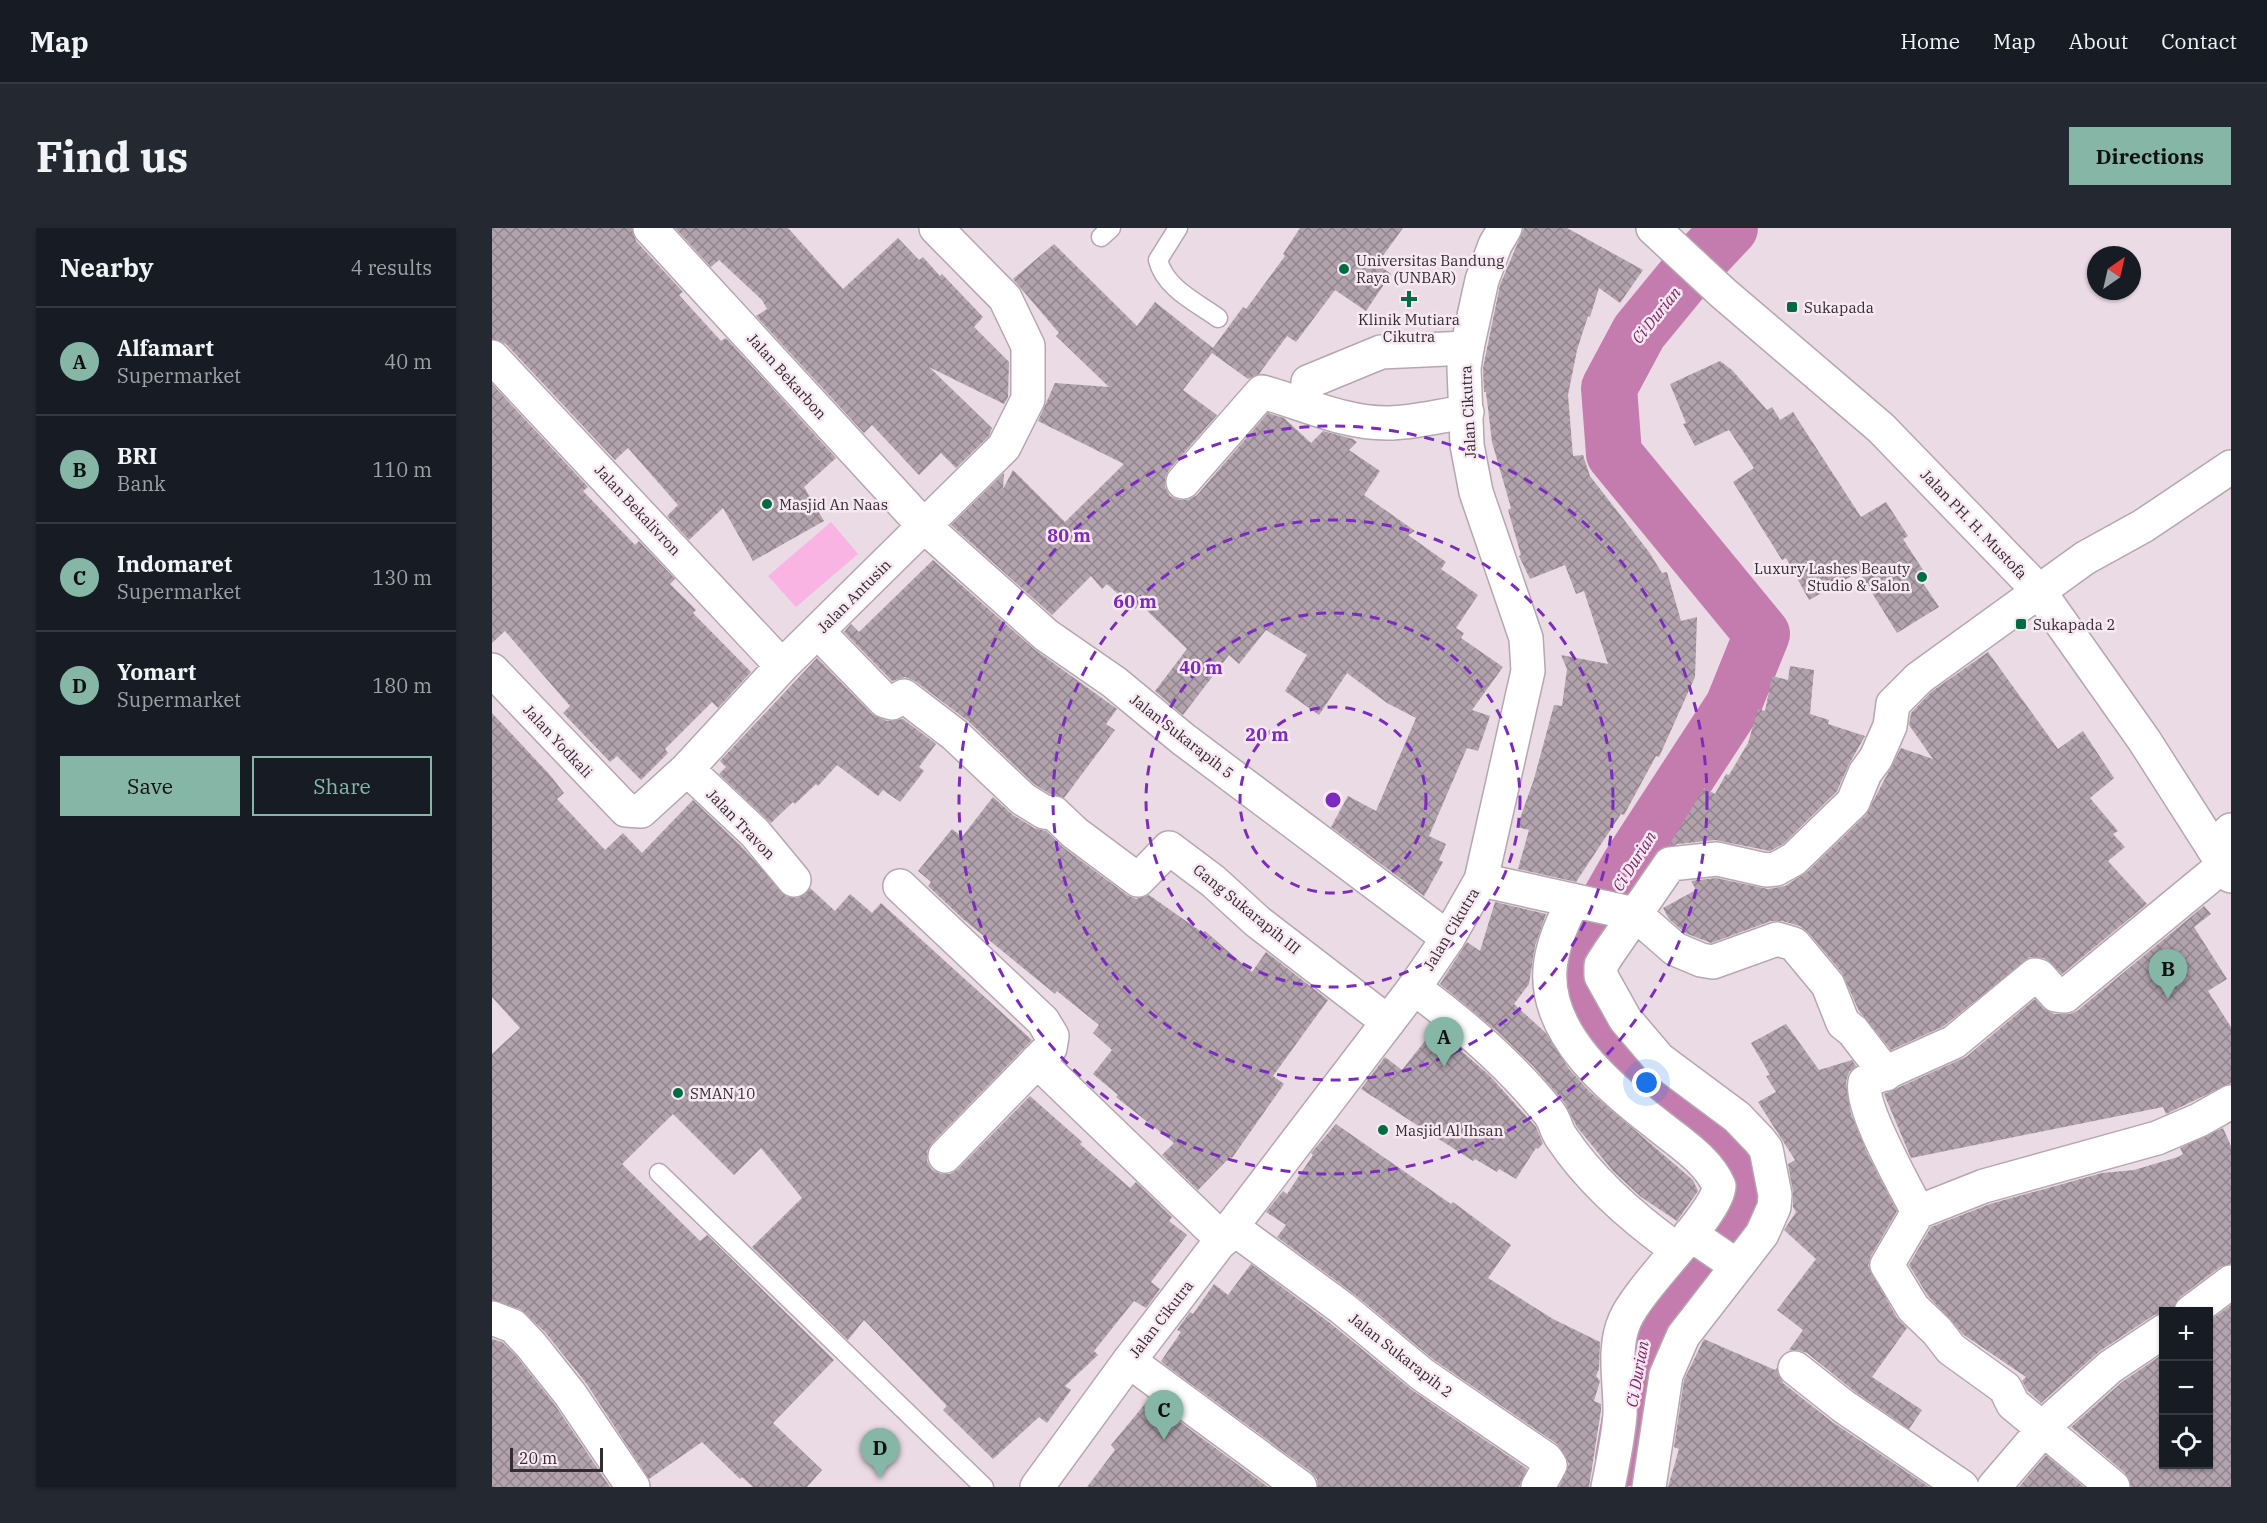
<!DOCTYPE html>
<html lang="en">
<head>
<meta charset="utf-8">
<style>
	body { margin:0; font-family:"IBM Plex Serif",serif; background:#242831; color:#f1f3f6 }
	.controls { position:absolute; right:18px; bottom:18px; display:grid; overflow:hidden; border-radius:0px; box-shadow:0 2px 4px #0004 }
	.controls button { width:54px; height:54px; display:grid; place-items:center; padding:0; border:0; border-bottom:2px solid #363941; background:#171b24; color:#f1f3f6; font:30px sans-serif }
	.compass { position:absolute; left:1595px; top:18px; width:54px; height:54px; border-radius:50%; background:#171b24; box-shadow:0 2px 4px #0004; rotate:34deg }
	.scale { position:absolute; left:18px; bottom:15px; width:93px; box-sizing:border-box; padding-left:6px; border:3px solid #322c30; border-top:0; font-size:16px; line-height:21px; white-space:nowrap; color:#322c30; -webkit-text-stroke:4px #f8e8f2; paint-order:stroke }
	.you { position:absolute; left:1155px; top:855px; width:21px; height:21px; margin:-15px; border:4px solid #fff; border-radius:50%; background:#1a73e8; box-shadow:0 0 0 9px #1a73e833 }
	.badge { display:grid; place-items:center; width:39px; height:39px; border-radius:50%; background:#85b6a6; color:#111; font-size:20px; font-weight:700 }
	.pin { position:absolute; translate:-50% -50px; filter:drop-shadow(0 2px 3px #0008) }
	.pin::after { content:''; position:absolute; top:32px; width:21px; height:18px; background:inherit; clip-path:polygon(0 0,100% 0,50% 100%) }
	.list { margin:0; padding:0; list-style:none }
	h2 { display:flex; justify-content:space-between; align-items:center; height:78px; margin:0; padding:0 24px; font-size:26px }
	h2 small { font-size:20px; font-weight:400; color:#9ea1a6 }
	.list li { display:grid; grid-template-columns:39px 1fr auto; gap:18px; align-items:center; box-sizing:border-box; height:108px; padding:0 24px; border-top:2px solid #363941 }
	.list b { display:block; font-size:22px; white-space:nowrap }
	.list p { margin:0; font-size:20px; white-space:nowrap; color:#9ea1a6 }
	.list em { font-size:20px; font-style:normal; color:#9ea1a6 }
	.actions { display:flex; gap:12px; padding:18px 24px }
	.actions a { flex:1; padding:14px 0; border:2px solid #85b6a6; border-radius:0px; text-align:center; font-size:21px; color:#85b6a6 }
	.actions .main { background:#85b6a6; color:#111 }
	.icon { flex:none; width:33px; height:33px; fill:none; stroke:currentColor; stroke-width:2; stroke-linecap:round; stroke-linejoin:round }
	.map { position:relative; flex:none; width:1739px; height:1259px; overflow:hidden; border-radius:0px }
	header { display:flex; align-items:center; gap:36px; box-sizing:border-box; height:84px; padding:0 30px; background:#171b24; border-bottom:2px solid #363941 }
	header strong { font-size:28px }
	nav { display:flex; gap:33px; margin-inline-start:auto; font-size:21px }
	.intro { display:flex; align-items:center; justify-content:space-between; box-sizing:border-box; height:144px; padding:0 36px }
	h1 { margin:0; font-size:42px }
	.button { padding:15px 27px; border-radius:0px; background:#85b6a6; color:#111; font-size:21px; font-weight:700 }
	main { display:flex; gap:36px; padding:0 36px }
	aside { flex:1; background:#171b24; border-radius:0px; box-shadow:0 2px 4px #0004 }
	.map>svg:first-child { display:block }
</style>
</head>
<body>
<header>
<strong>Map</strong>
<nav><a>Home</a><a>Map</a><a>About</a><a>Contact</a></nav>
</header>
<div class="intro"><h1>Find us</h1><a class="button">Directions</a></div>
<main>
<aside>
<h2>Nearby<small>4 results</small></h2>
<ul class="list">
<li><span class="badge">A</span><div><b>Alfamart</b><p>Supermarket</p></div><em>40 m</em></li>
<li><span class="badge">B</span><div><b>BRI</b><p>Bank</p></div><em>110 m</em></li>
<li><span class="badge">C</span><div><b>Indomaret</b><p>Supermarket</p></div><em>130 m</em></li>
<li><span class="badge">D</span><div><b>Yomart</b><p>Supermarket</p></div><em>180 m</em></li>
</ul>
<div class="actions"><a class="main">Save</a><a>Share</a></div>
</aside>
<div class="map">
<svg width="1739" height="1259" viewBox="0 0 1739 1259">
	<defs>
		<pattern id="building-cross-hatch" width="8" height="8" patternUnits="userSpaceOnUse" patternTransform="scale(1.5)"><rect width="8" height="8" fill="#b2a3ad"/><path d="M0 0l8 8M0 8l8-8" fill="none" stroke="#91858d"/></pattern>
	</defs>
	<rect width="100%" height="100%" fill="#ebdbe5"/>
	<path fill="#fab4e4" d="M339,294L366,326L304,379L276,348Z"/>
	<g fill="none" stroke-linecap="round" stroke-linejoin="round">
		<path stroke="#c37cad" stroke-width="56" d="M1131,1231L1153,1103L1249,1012L1261,961L1156,868L1076,767L1090,720L1138,636L1241,478L1270,406L1122,226L1117,160L1147,104L1193,48L1238,0"/>
	</g>
	<path fill="url(#building-cross-hatch)" d="M0,0H140L144,13L191,64L187,67L229,113L234,110L344,230L312,259L332,293L261,333L231,280L197,312L175,288L186,277L136,220L123,232L14,116L0,111Z
		M183,0H296L351,61L406,10L427,32L431,29L448,48L450,46L491,89L482,99L517,134L516,169L512,176L437,139L500,200L497,208L464,240L449,225L427,247L380,197L372,205L264,88L275,81L270,72L227,32L219,39Z
		M808,0H911L885,36L899,46L874,83L843,62L804,114L795,108L767,146L756,151L720,125L691,162L725,187L677,242L673,250V259L678,268L687,272H696L705,267L776,185L792,190L819,215L831,203L861,211L865,214L857,222L888,243L872,267L923,303L916,307L954,334L949,341L986,367L964,400L972,405L969,410L1011,439L980,482L998,488L986,523L975,520L937,608L954,616L947,632L951,634L932,668L839,599L856,568L884,583L924,490L895,475L855,445L827,487L793,463L815,427L774,402L747,436L737,427L691,487L663,463L695,421L648,376L643,381L615,356L610,361L599,348L560,387L459,297L512,245L511,261L521,242L573,294L632,236L546,193L563,155L617,159L564,108L567,105L521,51L562,16L645,98L663,74L721,120L751,79L754,81L793,28L791,26Z
		M1032,0H1075L1151,42L1128,75L1107,60L1098,89L1096,88L1085,122L1076,167L1081,228L1091,227L1098,248L1157,324L1170,345L1175,344L1189,393L1205,389L1203,449L1167,529L1164,528L1132,587L1129,586L1084,654L1026,641L1037,602L1025,599L1042,551L1062,477L1070,478L1075,441L1069,427L1116,436L1092,363L1084,366L1073,337L1038,351L1027,328L1029,327L1016,282L1019,280L1000,214L994,164H992L991,140L1008,57Z
		M1228,133L1240,142L1275,182L1280,179L1288,192L1301,184L1369,289L1394,274L1416,308L1411,311L1431,342L1425,346L1447,379L1405,405L1367,344L1317,372L1294,330L1290,332L1241,254L1262,240L1237,202L1203,218L1191,196L1194,195L1178,156Z
		M0,156L96,259L91,263L143,317L147,313L183,351L178,356L204,382L201,385L259,444L226,480L220,474L173,521L176,525L149,552L125,528L118,534L71,485L78,478L13,403L0,415Z
		M441,332L542,421L625,481L614,496L623,502L572,570L558,566L542,556L476,493L423,453L413,449L400,453L352,404L359,396L367,404Z
		M1496,424L1566,521L1591,503L1622,550L1598,570L1626,603L1621,606L1633,619L1616,633L1655,676L1570,746L1552,730L1538,729L1452,798L1399,822L1367,783L1350,745L1316,704L1308,698L1290,693H1279L1219,715L1193,705L1177,691L1171,680L1204,662L1199,653L1224,650L1276,661L1293,658L1315,644L1374,587L1409,520L1441,531L1417,497L1419,485L1439,464Z
		M325,430L380,486L395,493L411,491L444,516L427,539L432,543L408,574L391,562L386,568L345,537L326,558L324,556L303,576L301,574L279,595L227,546L234,539L228,533Z
		M1298,438L1322,442L1318,486L1337,492L1336,496L1373,508L1356,538L1345,563L1291,616L1278,623L1223,612L1177,617L1212,560L1223,566L1234,546L1237,547L1256,515L1266,481L1273,483L1280,448L1296,452Z
		M0,485L58,547L72,565L65,571L113,622L131,605L150,625L201,572L249,618L295,669L306,670L318,660L343,683L358,666L380,685L389,675L540,812L440,915L435,923V933L440,942L449,946H458L466,941L538,868L590,914L588,916L638,960L644,954L680,989L677,993L695,1007L659,1054L668,1061L654,1080L642,1073L602,1123L606,1127L573,1158L579,1162L555,1195L547,1189L501,1231L451,1182L455,1178L372,1092L356,1112L260,1019L310,970L269,920L242,947L181,886L130,936L208,1013L215,1007L342,1132L281,1195L330,1242L315,1259H261L250,1249L248,1251L210,1214L157,1251L94,1155L53,1104L28,1081L0,1072V826L28,800L0,769Z
		M501,569L521,587L542,600L554,603L572,620L635,667L644,671L657,667L711,705L713,703L760,744L774,724L836,772L781,848L792,856L740,930L738,929L706,962L670,927L682,915L624,869L626,867L601,846L620,822L601,805L607,797L565,763L563,766L471,691L436,658L439,654L426,643L460,601L470,609Z
		M1003,674L1054,686L1043,718L1037,756L1022,776L1054,805L1077,841L1097,863L1201,952L1206,963L1185,993L1149,969L1121,943L1085,899L1072,874L1041,838L1006,804L948,756L975,714L988,723Z
		M1712,678L1719,686L1702,699L1735,751L1716,763L1739,799V855L1674,886L1671,879L1419,930L1392,866L1474,829L1543,771L1551,780L1562,786H1578L1585,783Z
		M1294,796L1327,842L1360,832L1364,838L1357,844L1354,854L1359,886L1376,927L1405,983L1379,1028L1376,1038L1405,1090L1415,1100L1380,1149L1430,1182L1417,1201L1362,1163L1315,1125L1306,1122H1297L1311,1102L1285,1082L1324,1031L1292,1002L1304,984L1301,979V964L1296,936L1303,932L1266,874L1284,864L1274,848L1278,847L1259,815Z
		M943,800L997,847L1044,899L1051,915L1046,921L1044,920L1024,951L1007,941L1005,944L983,931L981,933L869,861L893,829L910,842Z
		M844,896L959,976L961,974L1019,1017L996,1050L1061,1091L1108,1114L1107,1141L1104,1148L1108,1153L1102,1173L1109,1176V1182L1097,1259H1067L1077,1236L1065,1216L942,1132L862,1066L785,1009L794,997L774,984L791,963L795,966L821,927L819,925Z
		M1731,900L1739,918V1036L1728,1039L1688,1069L1681,1083L1662,1087L1608,1123L1549,1175L1535,1162L1530,1153L1534,1149L1472,1107L1436,1068L1417,1037L1439,999L1498,976L1610,945L1642,942L1686,929L1691,926L1688,920Z
		M759,1036L838,1095L920,1162L1035,1241L1027,1259H826L825,1251L819,1244L672,1136L669,1133L689,1104L685,1102L698,1084L701,1086L722,1056L736,1067Z
		M1739,1077V1259H1639L1633,1245L1579,1199L1630,1154L1671,1126V1236H1716V1094Z
		M0,1111L10,1114L25,1129L63,1177L118,1259H0Z
		M1212,1111L1283,1142L1285,1140L1291,1155L1339,1193L1437,1259H1176L1187,1221L1182,1219L1192,1152Z
		M657,1171L776,1259H595L623,1222L619,1217Z
		M1554,1227L1592,1259H1527Z"/>
	<g fill="none" stroke-linecap="round" stroke-linejoin="round">
		<g stroke="#b5a6af" stroke-width="21">
			<path id="service" d="M686,0L666,32C673,60 704,74 726,90
				M609,9L619,0
				M167,945L492,1259"/>
		</g>
		<g stroke="#b5a6af" stroke-width="36">
			<path id="minor" d="M158,0L432,298L554,407L622,454L691,511L956,710
				M0,129L290,438
				M816,154L889,124L975,120
				M691,254L770,164C811,175 853,196 897,195C922,195 950,187 975,184
				M326,404L393,473L400,475L412,468L463,507L531,571L552,584L562,585L583,605L646,652L677,620L721,653L766,694L896,794
				M0,442L134,582L149,583L195,541L290,438L512,219L536,171V118L513,70L444,0
				M195,541L263,605L302,652
				M1721,620L1739,602
				M989,652L1143,686L1183,721L1209,732L1221,734L1285,711L1302,716L1336,757L1351,795L1361,803L1394,846
				M408,658L551,793L560,808L558,820L453,928
				M1081,672C1071,694 1060,716 1058,741C1053,807 1119,861 1166,897C1188,915 1216,932 1227,958C1226,986 1148,1057 1133,1092C1120,1121 1129,1156 1128,1187C1126,1211 1121,1235 1116,1259
				M922,760C971,796 1019,837 1057,885C1063,892 1064,902 1069,909C1099,954 1142,991 1184,1021
				M545,833L731,1012
				M1426,984C1413,958 1367,879 1373,854L1462,814L1543,747L1547,748L1564,767L1573,768L1732,637
				M741,1000L850,1080L931,1147L1054,1231L1058,1237L1046,1259
				M1198,1006L1245,1038
				M1699,1084L1739,1054
				M0,1090L21,1098L39,1117L78,1166L141,1259
				M637,1133L808,1259
				M1303,1140L1351,1178L1470,1259
				M1157,1259L1174,1147L1191,1108L1270,1006L1282,979L1283,967L1274,921L1268,913L1245,889L1167,831L1133,791L1109,748V737L1116,726L1178,636L1225,631L1274,642L1284,641L1302,631L1361,574L1373,545L1384,530L1398,498L1401,476L1427,450L1593,330L1651,298L1739,239
				M1502,1259L1561,1190L1618,1139L1672,1103
				M1621,1259L1521,1176L1513,1160L1459,1121L1445,1103L1421,1080L1395,1037L1426,984L1492,958L1665,910L1707,892L1739,874"/>
		</g>
		<g stroke="#b5a6af" stroke-width="36">
			<path id="secondary" d="M545,1259L637,1133L922,760L956,710L989,652L1036,443L1034,410L984,264L975,217L972,140L975,120L990,52L1003,17L1013,0"/>
		</g>
		<g stroke="#b5a6af" stroke-width="36">
			<path id="trunk" d="M1161,0L1231,65L1389,200L1546,362L1652,512L1739,648"/>
		</g>
		<use href="#service" stroke="#fff" stroke-width="18"/>
		<use href="#minor" stroke="#fff" stroke-width="33"/>
		<use href="#secondary" stroke="#fff" stroke-width="33"/>
		<use href="#trunk" stroke="#fff" stroke-width="33"/>
	</g>
	<g fill="none" stroke="#7b2cbf" stroke-width="3" stroke-dasharray="10 8">
		<circle cx="841" cy="572" r="93"/>
		<circle cx="841" cy="572" r="187"/>
		<circle cx="841" cy="572" r="280"/>
		<circle cx="841" cy="572" r="374"/>
	</g>
	<g fill="#006c44" stroke="#f8e8f2" stroke-width="2">
		<circle cx="852" cy="41" r="6"/>
		<path d="M914 62h6v6h6v6h-6v6h-6v-6h-6v-6h6z"/>
		<rect x="1294" y="73" width="12" height="12" rx="3"/>
		<circle cx="275" cy="276" r="6"/>
		<circle cx="1430" cy="349" r="6"/>
		<rect x="1523" y="390" width="12" height="12" rx="3"/>
		<circle cx="186" cy="865" r="6"/>
		<circle cx="891" cy="902" r="6"/>
	</g>
	<g text-anchor="middle" dominant-baseline="central" stroke-width="5" stroke-linejoin="round" paint-order="stroke">
		<g font-size="15" fill="#322c30" stroke="#f8e8f2" text-anchor="start">
			<text x="864" y="32">Universitas Bandung<tspan x="864" dy="17">Raya (UNBAR)</tspan></text>
			<text x="1312" y="79">Sukapada</text>
			<text x="917" y="91" text-anchor="middle">Klinik Mutiara<tspan x="917" dy="17">Cikutra</tspan></text>
			<text x="287" y="276">Masjid An Naas</text>
			<text x="1418" y="340" text-anchor="end">Luxury Lashes Beauty<tspan x="1418" dy="17">Studio &amp; Salon</tspan></text>
			<text x="1541" y="396">Sukapada 2</text>
			<text x="198" y="865">SMAN 10</text>
			<text x="903" y="902">Masjid Al Ihsan</text>
		</g>
		<g font-size="15" fill="#322c30" stroke="#f8e8f2">
			<text transform="translate(295 148) rotate(48)">Jalan Bekarbon</text>
			<text transform="translate(976 184) rotate(-93)">Jalan Cikutra</text>
			<text transform="translate(146 282) rotate(47)">Jalan Bekalivron</text>
			<text transform="translate(1482 296) rotate(46)">Jalan PH. H. Mustofa</text>
			<text transform="translate(362 368) rotate(-45)">Jalan Antusin</text>
			<text transform="translate(690 508) rotate(38)">Jalan Sukarapih 5</text>
			<text transform="translate(66 513) rotate(47)">Jalan Yodkali</text>
			<text transform="translate(249 596) rotate(46)">Jalan Travon</text>
			<text transform="translate(755 681) rotate(39)">Gang Sukarapih III</text>
			<text transform="translate(959 701) rotate(-59)">Jalan Cikutra</text>
			<text transform="translate(669 1091) rotate(-52)">Jalan Cikutra</text>
			<text transform="translate(909 1127) rotate(38)">Jalan Sukarapih 2</text>
		</g>
		<g font-size="16" font-style="italic" fill="#7a2765" stroke="#f8e8f2">
			<text transform="translate(1164 87) rotate(-51)">Ci Durian</text>
			<text transform="translate(1142 633) rotate(-58)">Ci Durian</text>
			<text transform="translate(1145 1146) rotate(-80)">Ci Durian</text>
		</g>
	</g>
	<circle cx="841" cy="572" r="9" fill="#7b2cbf" stroke="#f8e8f2" stroke-width="3"/>
	<g font-size="18" text-anchor="middle" font-weight="bold" fill="#7b2cbf" stroke="#f8e8f2" stroke-width="5" stroke-linejoin="round" paint-order="stroke">
		<text x="577" y="314">80 m</text>
		<text x="643" y="380">60 m</text>
		<text x="709" y="446">40 m</text>
		<text x="775" y="513">20 m</text>
	</g>
</svg>
<div class="controls">
<button>+</button>
<button>−</button>
<button><svg class="icon" aria-label="locate" viewBox="0 0 24 24"><circle cx="12" cy="12" r="6"/><path d="M12 2v4M12 18v4M2 12h4M18 12h4"/></svg></button>
</div>
<svg class="compass" viewBox="-18 -18 36 36"><path d="M0-13l5 13h-10z" fill="#e53935"/><path d="M0 13l5-13h-10z" fill="#9ea1a6"/></svg>
<div class="scale">20 m</div>
<div class="you"></div>
<div class="pin badge" style="left:952px;top:839px">A</div>
<div class="pin badge" style="left:1676px;top:771px">B</div>
<div class="pin badge" style="left:672px;top:1212px">C</div>
<div class="pin badge" style="left:388px;top:1250px">D</div>
</div>
</main>
</body>
</html>
